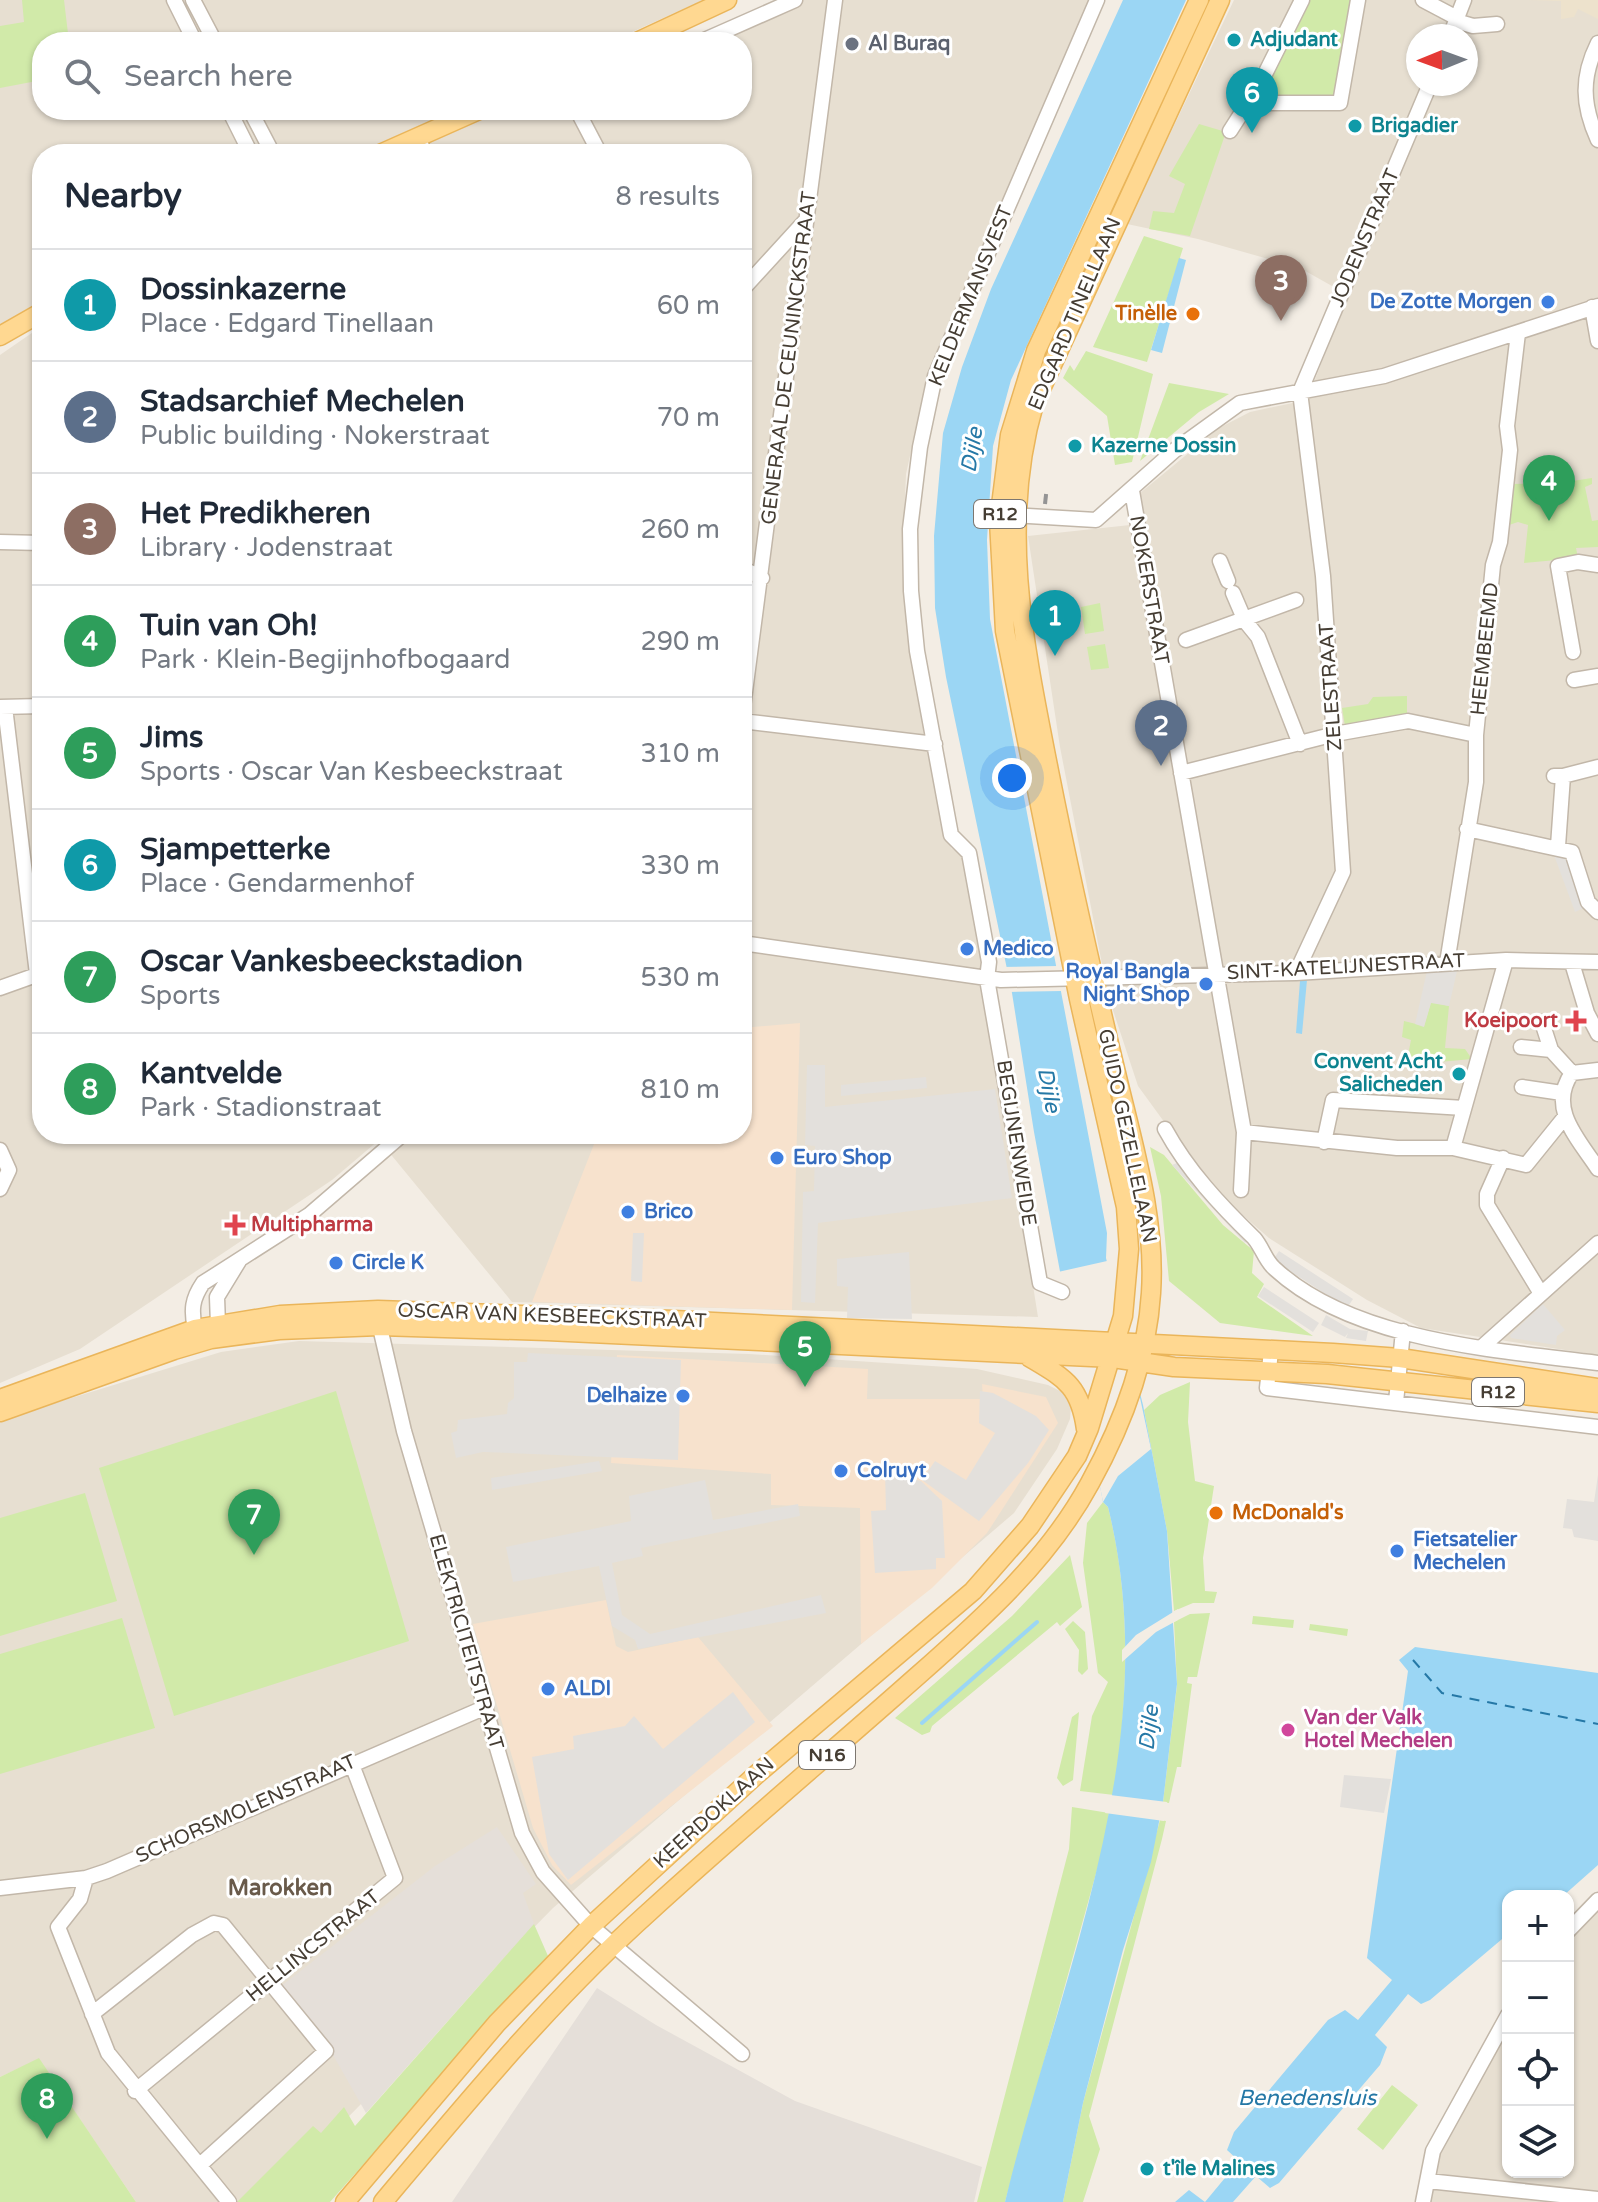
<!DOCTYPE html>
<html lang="en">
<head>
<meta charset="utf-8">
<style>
	body { margin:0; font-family:"Varela Round",sans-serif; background:#f2f2f3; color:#1f2937 }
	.controls { position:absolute; right:24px; bottom:24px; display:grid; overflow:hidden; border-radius:16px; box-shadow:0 2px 6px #0004 }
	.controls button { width:72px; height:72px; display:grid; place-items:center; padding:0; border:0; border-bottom:2px solid #e0e1e3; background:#fff; color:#1f2937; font:40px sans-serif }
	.compass { position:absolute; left:1406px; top:24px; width:72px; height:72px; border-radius:50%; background:#fff; box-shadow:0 2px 6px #0004; rotate:269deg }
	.you { position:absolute; left:1012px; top:778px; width:28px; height:28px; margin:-20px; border:6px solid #fff; border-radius:50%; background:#1a73e8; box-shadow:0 0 0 12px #1a73e833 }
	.badge { display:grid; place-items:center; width:52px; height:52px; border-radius:50%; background:#ff230f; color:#fff; font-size:26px; font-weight:700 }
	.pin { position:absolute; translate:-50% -66px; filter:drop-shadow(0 2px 4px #0008) }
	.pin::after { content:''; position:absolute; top:42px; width:28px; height:24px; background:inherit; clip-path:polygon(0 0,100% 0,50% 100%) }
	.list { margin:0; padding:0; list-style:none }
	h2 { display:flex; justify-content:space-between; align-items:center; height:104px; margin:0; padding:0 32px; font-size:34px }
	h2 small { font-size:26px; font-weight:400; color:#747a83 }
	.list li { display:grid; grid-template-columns:52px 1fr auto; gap:24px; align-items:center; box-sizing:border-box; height:112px; padding:0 32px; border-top:2px solid #e0e1e3 }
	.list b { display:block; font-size:30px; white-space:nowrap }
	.list p { margin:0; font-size:26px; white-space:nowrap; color:#747a83 }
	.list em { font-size:26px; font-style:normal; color:#747a83 }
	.icon { flex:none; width:44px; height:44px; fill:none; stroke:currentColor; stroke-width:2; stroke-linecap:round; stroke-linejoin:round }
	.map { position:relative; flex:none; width:1598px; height:2202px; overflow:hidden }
	.search { position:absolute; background:#fff; box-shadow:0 2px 6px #0004; left:32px; top:32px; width:720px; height:88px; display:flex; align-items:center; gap:20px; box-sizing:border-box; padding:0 28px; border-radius:32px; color:#747a83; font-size:30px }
	.panel { position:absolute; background:#fff; box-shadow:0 2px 6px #0004; left:32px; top:144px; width:720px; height:1000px; border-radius:32px }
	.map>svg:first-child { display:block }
</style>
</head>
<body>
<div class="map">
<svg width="1598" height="2202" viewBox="0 0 1598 2202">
	<rect width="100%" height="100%" fill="#f3ede4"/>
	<path fill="#e7dfd1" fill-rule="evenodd" d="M0,0H703L610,42H42V110H460L363,154H42V300L0,325Z
		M801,0H1090L949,323L923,397L906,474L903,546L910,653L951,848L965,857L1038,1317L512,1302L379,1140L332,1180L80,1349L0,1383V355L42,326V1134H742V154H389L488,110H742V42H696Z
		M1234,0H1598V1355L1421,1328L1367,1300L1269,1238L1230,1204L1197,1167L1138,1086L1108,995L1060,747L1028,536L1130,525L1128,503L1219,428L1250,412L1307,400L1348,295L1300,268L1198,239L1127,224ZM1418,36H1466V84H1418Z
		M299,1341L749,1354L977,1369L1048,1385L1062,1392L1071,1407L1070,1419L1057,1449L1014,1513L553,1908L265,2202H136L39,2059L0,2077V1420L221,1352Z
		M1598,1908V2202H1425L1435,2153L1508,2025V2172H1568V1939Z"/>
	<path fill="#f7e2cd" d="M800,1023L792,1310L532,1302L598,1134H742V1028Z
		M617,1355L868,1369L867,1399H983L982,1384L1046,1397L1058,1423L987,1533L932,1588L861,1644L860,1508L771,1505V1474L611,1463Z
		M606,1600L616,1646L628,1652L698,1637L773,1726L571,1885L552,1865L533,1828L473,1624Z"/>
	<path fill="#e5dfd9" d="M497,1827L536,1884L523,1893L534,1924L366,2113L333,2055L280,1987L435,1866Z
		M597,1988L656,2025L795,2101L982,2167L974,2202H452Z"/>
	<path fill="#ede2cc" d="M1529,0H1598V19L1578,9L1574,17L1561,19V1Z"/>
	<path fill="#d1eaa9" d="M22,0H64L69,42H42V80L0,88V26L24,22Z
		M1310,0H1353L1336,97L1261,96Z
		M1199,124L1226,132L1190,236L1149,229L1153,211L1174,213L1185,184L1169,176Z
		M1144,236L1183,248L1147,362L1093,347Z
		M1086,351L1153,374L1132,462L1115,465L1107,416L1063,378L1070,365L1074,371Z
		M1169,383L1229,394L1199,412L1140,461Z
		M1592,478V484L1585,487L1592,521L1598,520V547L1576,548L1578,558L1524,563L1528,525L1518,522L1506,526L1510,484L1559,483Z
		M1100,603L1104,631L1085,634L1081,607Z
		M1105,644L1109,668L1091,670L1087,647Z
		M1407,696V716L1345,726L1342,708L1368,704L1373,697Z
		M1431,1002L1449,1006L1445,1048L1465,1049L1472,1059L1406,1065L1411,1040L1402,1037L1404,1021L1424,1026Z
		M1150,1147L1164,1155L1223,1225L1254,1251L1252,1273L1264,1284L1257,1297L1313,1336L1220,1323L1169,1281L1161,1196Z
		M1190,1382L1188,1422L1195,1481L1214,1486L1203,1558L1205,1591L1217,1592L1214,1603H1193L1174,1611L1167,1531L1144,1410L1160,1395Z
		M336,1391L409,1641L174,1716L99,1468Z
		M85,1493L117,1601L0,1636V1518Z
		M1103,1502L1108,1507C1132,1603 1128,1697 1114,1795L1080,1791L1092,1716L1108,1682L1098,1673L1083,1563L1087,1523Z
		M1070,1555L1082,1607L1060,1626L1057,1622L932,1726L930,1732L922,1735L895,1718L1012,1616Z
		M1210,1613L1197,1677H1188L1187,1683L1192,1684L1181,1767H1177L1169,1803L1163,1802L1177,1685L1174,1622L1190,1614Z
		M1253,1616L1294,1620L1293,1628L1252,1624Z
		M122,1618L155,1728L0,1774V1654Z
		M1073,1621L1085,1632L1088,1669L1082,1675L1078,1671L1079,1650L1065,1629Z
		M1310,1624L1348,1629L1347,1636L1309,1630Z
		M1079,1712L1073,1780L1063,1786L1057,1778L1072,1717Z
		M1072,1807L1109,1813L1105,1841L1005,2202H977L1069,1849Z
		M1160,1820L1166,1821L1162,1839L1089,2116L1100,2149L1083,2202H1063L1083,2103Z
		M534,1924L548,1956L330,2202H237L313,2126L321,2133L344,2107L355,2126Z
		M39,2058L136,2202H0V2077Z
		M1392,2085L1418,2105L1383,2150L1357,2129Z"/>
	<path fill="#e3e0dc" d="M1563,852L1584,908L1575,912L1554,855Z
		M1427,971H1457L1449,1006L1431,1003L1424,1027L1415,1024Z
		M807,1065H825V1107L995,1089L1012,1198L818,1223L815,1303L801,1302L803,1192L814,1191L815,1146L805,1145Z
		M926,1077L927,1088L841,1096V1085Z
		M1177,1163L1209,1201L1248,1239L1245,1243L1172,1165Z
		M633,1233H644L642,1282L631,1281Z
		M1279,1251L1353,1299L1347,1308L1273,1260Z
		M909,1252L912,1319L847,1318L848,1287L837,1286V1259Z
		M1264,1287L1319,1323L1313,1332L1258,1296Z
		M1543,1304L1565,1330L1557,1336L1556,1345L1511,1338L1510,1335Z
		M1326,1315L1350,1329L1368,1331L1366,1341L1346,1338L1348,1333L1345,1337L1321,1325Z
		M528,1353L681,1360L678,1460L483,1452L456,1458L451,1433L457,1431L458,1420L507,1414L508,1403L514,1398V1362H527Z
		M980,1391L993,1393L1036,1416L1049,1430L1028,1463L979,1521L922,1480L935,1461L966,1480L995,1433L979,1423Z
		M599,1461L602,1471L492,1490L491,1478Z
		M885,1472L921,1481L942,1501L945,1558H936V1569L875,1573L871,1511L886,1510Z
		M1598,1475V1541L1574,1537L1572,1529L1563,1528L1567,1499L1594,1502Z
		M705,1480L713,1520L798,1504L800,1516L641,1548L643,1556L612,1563L622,1615L650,1634L821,1595L826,1613L638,1649L635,1640L612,1626L599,1566L513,1582L506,1547L631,1521L629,1496Z
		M733,1692L755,1722L568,1880L549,1854L532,1757L574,1749L573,1736L625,1726L634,1716L663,1749Z
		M1344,1775L1391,1779L1384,1813L1340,1807Z"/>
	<path fill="#9bd6f4" d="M1123,0H1186L1011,380L993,446L987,540L990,619L1107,1233L1106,1258L1143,1405L1167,1531L1177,1684L1163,1802L1151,1862L1123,1950L1083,2103L1063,2202H1005C1060,1974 1167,1746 1108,1507L1103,1502L1034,1132L1012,993L946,677L935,608L934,536L943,433L962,367L991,289Z
		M1179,258L1186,260L1162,353L1151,350Z
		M1307,980L1302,1034L1296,1033L1300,981Z
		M1415,1647L1598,1673V1865L1563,1896H1508V1934L1430,2000L1421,2004L1408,1994L1375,2035L1387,2047L1380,2065L1279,2183L1270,2188L1256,2176L1233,2202H1175L1189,2190L1205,2202L1239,2161L1227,2150L1234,2132L1328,2020L1345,2010L1358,2020L1392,1980L1367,1958L1408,1671L1399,1660Z"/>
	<path fill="#f3ede4" d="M1058,966L1062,991L1008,992L1000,967Z
		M1109,1233L1110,1258L1151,1449L1118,1476L1103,1502L1058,1272L1107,1261Z
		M1178,1609V1620L1156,1632L1122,1662V1650L1136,1635Z
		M1110,1795L1167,1802L1164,1821L1105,1813Z"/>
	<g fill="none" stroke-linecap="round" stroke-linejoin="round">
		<path stroke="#9bd6f4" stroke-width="4" d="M922,1723L1037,1622"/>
		<path stroke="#2578a6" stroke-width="2" stroke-dasharray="10 8" stroke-linecap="butt" d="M1413,1660L1442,1693L1598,1724"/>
		<g stroke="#c2b7a9" stroke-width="17">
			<path id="minor" d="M174,0L195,42
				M193,0L215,42
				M1423,0L1457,18
				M1456,21L1473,26L1497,24
				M1450,36L1464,0
				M700,42L795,0
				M1598,43C1581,77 1582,105 1598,140
				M1248,103H1340L1358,0
				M229,110L251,154
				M250,110L273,154
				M577,110L600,154
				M1230,131L1260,84L1302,0
				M417,137L426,154
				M742,290L806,220
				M1592,307L1598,341
				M1132,491L1244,1132L1241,1190
				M1011,515L1096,520L1175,450L1240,403L1384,376L1598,306
				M0,542L42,543
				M1220,561L1228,581
				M742,568L762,578
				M1233,593L1245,621L1258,637L1300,744
				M1186,640L1296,600
				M1573,652L1558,566L1578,562L1598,565
				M1574,680L1598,676
				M0,707L42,706
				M5,707L37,974
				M742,715L835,0
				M742,721L935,744
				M1181,773L1335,734L1408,721L1476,735
				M1554,776H1563L1558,846
				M1563,776L1598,767
				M1467,829L1572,852L1588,902L1598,912
				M742,943L1001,980L1296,973L1506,960L1598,962
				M1447,963L1476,782V735L1493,565L1500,542L1510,450L1507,426L1518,333
				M1572,963L1587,1013L1598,1034
				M1296,973L1343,872L1323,576L1300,392L1430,84
				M0,988L42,973
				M1542,1022L1551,1050
				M1521,1047L1551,1050L1572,1073
				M1598,1070L1572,1073C1547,1108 1579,1140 1598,1169
				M1522,1087L1562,1093
				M1165,1129C1188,1171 1220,1205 1254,1238C1262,1247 1265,1260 1274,1268C1352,1341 1496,1350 1598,1363
				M1244,1132L1397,1148H1453L1526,1165L1564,1118
				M1324,1142L1333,1100L1464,1108
				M1453,1148L1506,960
				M0,1150L9,1170L0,1189
				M1503,1158L1487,1194V1205L1540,1292
				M239,1261L217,1297L218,1325L211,1339L195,1329C191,1310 192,1299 203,1283L309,1215L403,1134
				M1062,1292L1040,1283L987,979L989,962L969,853L951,835L917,651L911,591L910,529L920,447L935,376L1097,0
				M378,1319L404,1431L522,1833L543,1872L591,1926L742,2054
				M1483,1346L1598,1243
				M1271,1351L1267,1388L1598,1427
				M1396,1402L1403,1331
				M86,1878L80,1899L58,1927L108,2053L229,2202
				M0,1888L86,1878L107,1871L486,1707
				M1568,1931L1598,1900
				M92,2014L192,1935L214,1923L223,1925L326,2051L200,2165
				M135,2091L395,1878L351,1762
				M1428,2181L1598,2199
				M1423,2202L1433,2151L1508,2015"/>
		</g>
		<g stroke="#eab55a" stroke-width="21">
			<path id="major" d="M637,42L727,0
				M380,154L479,110
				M0,336L42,312
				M1029,1357C1064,1378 1080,1385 1086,1429
				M0,1399L195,1329L280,1315L378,1310L674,1320L1333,1353L1400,1358L1598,1388
				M0,1412L174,1350L211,1339L279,1330L379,1326L547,1331L1113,1358L1174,1367L1327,1374L1598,1403
				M345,2202L497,2023L591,1926L757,1774L973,1591L1030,1526L1077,1456L1089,1428L1123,1316L1129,1249L1126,1207L1079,999L1005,631L999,521L1010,435L1036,351L1199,0
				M383,2202C467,2102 552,1999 649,1912C730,1838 814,1767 897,1694C968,1631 1044,1568 1090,1483C1122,1425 1147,1360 1151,1293C1156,1218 1133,1145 1116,1073C1092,973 1069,872 1049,771C1025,649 998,527 1034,404L1220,0"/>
		</g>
		<use href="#minor" stroke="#fff" stroke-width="14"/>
		<use href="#major" stroke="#ffd891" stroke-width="18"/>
		<path stroke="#949494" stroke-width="4" stroke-dasharray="10 10" stroke-linecap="butt" d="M1045,504L1047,486"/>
	</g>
	<g fill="#0f9aa8" stroke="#fff" stroke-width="3">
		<circle cx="1234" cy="40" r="8"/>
		<circle cx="1355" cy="126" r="8"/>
		<circle cx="1075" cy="446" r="8"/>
		<circle cx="1459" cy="1074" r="8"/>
		<circle cx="1147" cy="2169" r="8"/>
	</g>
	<circle fill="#6b7280" stroke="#fff" stroke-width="3" cx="852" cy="44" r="8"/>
	<g fill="#3f7fe0" stroke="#fff" stroke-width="3">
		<circle cx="1548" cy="302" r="8"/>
		<circle cx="967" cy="949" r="8"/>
		<circle cx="1206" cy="984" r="8"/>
		<circle cx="777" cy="1158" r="8"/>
		<circle cx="628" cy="1212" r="8"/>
		<circle cx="336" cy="1263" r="8"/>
		<circle cx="683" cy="1396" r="8"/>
		<circle cx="841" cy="1471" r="8"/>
		<circle cx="1397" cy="1551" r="8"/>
		<circle cx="548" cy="1689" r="8"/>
	</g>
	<g fill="#e8710a" stroke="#fff" stroke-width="3">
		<circle cx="1193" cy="314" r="8"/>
		<circle cx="1216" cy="1513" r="8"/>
	</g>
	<g fill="#e0444e" stroke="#fff" stroke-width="3">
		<path d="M1572 1009h8v8h8v8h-8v8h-8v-8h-8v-8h8z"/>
		<path d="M231 1213h8v8h8v8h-8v8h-8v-8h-8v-8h8z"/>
	</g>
	<circle fill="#d1479c" stroke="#fff" stroke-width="3" cx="1288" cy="1730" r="8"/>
	<g text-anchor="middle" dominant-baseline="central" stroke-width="6" stroke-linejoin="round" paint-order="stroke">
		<g fill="#fff" stroke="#7d7770" stroke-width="2">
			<rect x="974" y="500" width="52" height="28" rx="6"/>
			<rect x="1472" y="1378" width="52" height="28" rx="6"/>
			<rect x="799" y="1741" width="56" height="28" rx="6"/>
		</g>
		<g font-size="18" font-weight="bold" fill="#453d33">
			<text x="1000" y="514">R12</text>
			<text x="1498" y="1392">R12</text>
			<text x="827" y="1755">N16</text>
		</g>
		<g font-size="20" font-weight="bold" fill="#0d838f" stroke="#fff" text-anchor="start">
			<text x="1250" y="40">Adjudant</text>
			<text x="1371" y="126">Brigadier</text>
			<text x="1091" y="446">Kazerne Dossin</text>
			<text x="1443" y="1062" text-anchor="end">Convent Acht<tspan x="1443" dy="23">Salicheden</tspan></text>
			<text x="1163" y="2169">t'île Malines</text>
		</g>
		<g font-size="20" font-weight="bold" fill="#5b616d" stroke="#fff" text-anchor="start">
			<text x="868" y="44">Al Buraq</text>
		</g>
		<g font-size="20" fill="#453d33" stroke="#fff">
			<text transform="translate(1365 238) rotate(-67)">JODENSTRAAT</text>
			<text transform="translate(971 296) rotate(-68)">KELDERMANSVEST</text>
			<text transform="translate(1075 314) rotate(-67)">EDGARD TINELLAAN</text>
			<text transform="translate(789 358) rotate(-83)">GENERAAL DE CEUNINCKSTRAAT</text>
			<text transform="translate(1149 590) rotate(80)">NOKERSTRAAT</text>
			<text transform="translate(1485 649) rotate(-84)">HEEMBEEMD</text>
			<text transform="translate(1331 687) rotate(-94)">ZELESTRAAT</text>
			<text transform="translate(1346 967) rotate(-3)">SINT-KATELIJNESTRAAT</text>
			<text transform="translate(1127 1136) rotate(78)">GUIDO GEZELLELAAN</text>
			<text transform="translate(1016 1143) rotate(81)">BEGIJNENWEIDE</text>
			<text transform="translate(552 1316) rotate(2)">OSCAR VAN KESBEECKSTRAAT</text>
			<text transform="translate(466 1642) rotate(74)">ELEKTRICITEITSTRAAT</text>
			<text transform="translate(246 1809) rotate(-24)">SCHORSMOLENSTRAAT</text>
			<text transform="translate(714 1813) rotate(-42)">KEERDOKLAAN</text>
			<text transform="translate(313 1946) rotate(-39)">HELLINCSTRAAT</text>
		</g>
		<g font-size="20" font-weight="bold" fill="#366cbe" stroke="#fff" text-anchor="start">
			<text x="1532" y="302" text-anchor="end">De Zotte Morgen</text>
			<text x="983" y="949">Medico</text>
			<text x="1190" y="972" text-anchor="end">Royal Bangla<tspan x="1190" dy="23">Night Shop</tspan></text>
			<text x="793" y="1158">Euro Shop</text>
			<text x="644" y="1212">Brico</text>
			<text x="352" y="1263">Circle K</text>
			<text x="667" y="1396" text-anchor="end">Delhaize</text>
			<text x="857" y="1471">Colruyt</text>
			<text x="1413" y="1540">Fietsatelier<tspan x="1413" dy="23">Mechelen</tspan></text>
			<text x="564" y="1689">ALDI</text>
		</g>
		<g font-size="20" font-weight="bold" fill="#c56008" stroke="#fff" text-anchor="end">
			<text x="1177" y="314">Tinèlle</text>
			<text x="1232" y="1513" text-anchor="start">McDonald's</text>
		</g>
		<g font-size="20" font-weight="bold" fill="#be3a42" stroke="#fff" text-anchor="end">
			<text x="1558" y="1021">Koeipoort</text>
			<text x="251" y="1225" text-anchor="start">Multipharma</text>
		</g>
		<g font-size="20" font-weight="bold" fill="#b23c85" stroke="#fff" text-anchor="start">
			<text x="1304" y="1718">Van der Valk<tspan x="1304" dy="23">Hotel Mechelen</tspan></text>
		</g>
		<g font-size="22" font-style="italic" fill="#2578a6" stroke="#fff">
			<text transform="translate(972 450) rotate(-81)">Dijle</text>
			<text transform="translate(1049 1090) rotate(79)">Dijle</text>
			<text transform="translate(1149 1728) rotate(-84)">Dijle</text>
			<text x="1307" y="2098">Benedensluis</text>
		</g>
		<g font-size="22" font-weight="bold" fill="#695a4a" stroke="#fff">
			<text x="280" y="1888">Marokken</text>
		</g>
	</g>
</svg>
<div class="controls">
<button>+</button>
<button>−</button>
<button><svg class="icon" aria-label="locate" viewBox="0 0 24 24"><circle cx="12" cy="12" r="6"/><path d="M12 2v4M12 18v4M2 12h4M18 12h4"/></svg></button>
<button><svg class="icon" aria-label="layers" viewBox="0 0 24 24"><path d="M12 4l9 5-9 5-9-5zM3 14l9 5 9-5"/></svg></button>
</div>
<svg class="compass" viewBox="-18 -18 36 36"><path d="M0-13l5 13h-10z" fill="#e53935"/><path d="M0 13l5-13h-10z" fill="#747a83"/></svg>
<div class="you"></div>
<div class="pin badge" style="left:1055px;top:656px;background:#0f9aa8">1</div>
<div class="pin badge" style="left:1161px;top:766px;background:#5c6f8a">2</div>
<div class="pin badge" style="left:1281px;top:321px;background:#8d6e63">3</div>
<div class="pin badge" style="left:1549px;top:521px;background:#2e9e5b">4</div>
<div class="pin badge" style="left:805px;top:1387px;background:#2e9e5b">5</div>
<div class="pin badge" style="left:1252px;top:133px;background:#0f9aa8">6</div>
<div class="pin badge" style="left:254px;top:1555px;background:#2e9e5b">7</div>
<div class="pin badge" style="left:47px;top:2139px;background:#2e9e5b">8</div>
<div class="search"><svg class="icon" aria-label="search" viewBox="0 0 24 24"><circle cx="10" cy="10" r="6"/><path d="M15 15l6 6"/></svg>Search here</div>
<section class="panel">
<h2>Nearby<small>8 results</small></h2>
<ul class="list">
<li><span class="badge" style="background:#0f9aa8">1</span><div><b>Dossinkazerne</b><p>Place · Edgard Tinellaan</p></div><em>60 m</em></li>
<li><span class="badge" style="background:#5c6f8a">2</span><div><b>Stadsarchief Mechelen</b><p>Public building · Nokerstraat</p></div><em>70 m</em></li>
<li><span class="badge" style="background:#8d6e63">3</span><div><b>Het Predikheren</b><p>Library · Jodenstraat</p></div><em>260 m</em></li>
<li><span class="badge" style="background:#2e9e5b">4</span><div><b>Tuin van Oh!</b><p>Park · Klein-Begijnhofbogaard</p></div><em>290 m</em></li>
<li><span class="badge" style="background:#2e9e5b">5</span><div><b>Jims</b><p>Sports · Oscar Van Kesbeeckstraat</p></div><em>310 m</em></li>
<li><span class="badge" style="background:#0f9aa8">6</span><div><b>Sjampetterke</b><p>Place · Gendarmenhof</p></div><em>330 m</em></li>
<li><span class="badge" style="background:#2e9e5b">7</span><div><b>Oscar Vankesbeeckstadion</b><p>Sports</p></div><em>530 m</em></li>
<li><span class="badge" style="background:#2e9e5b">8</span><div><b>Kantvelde</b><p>Park · Stadionstraat</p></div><em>810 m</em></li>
</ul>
</section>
</div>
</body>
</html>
